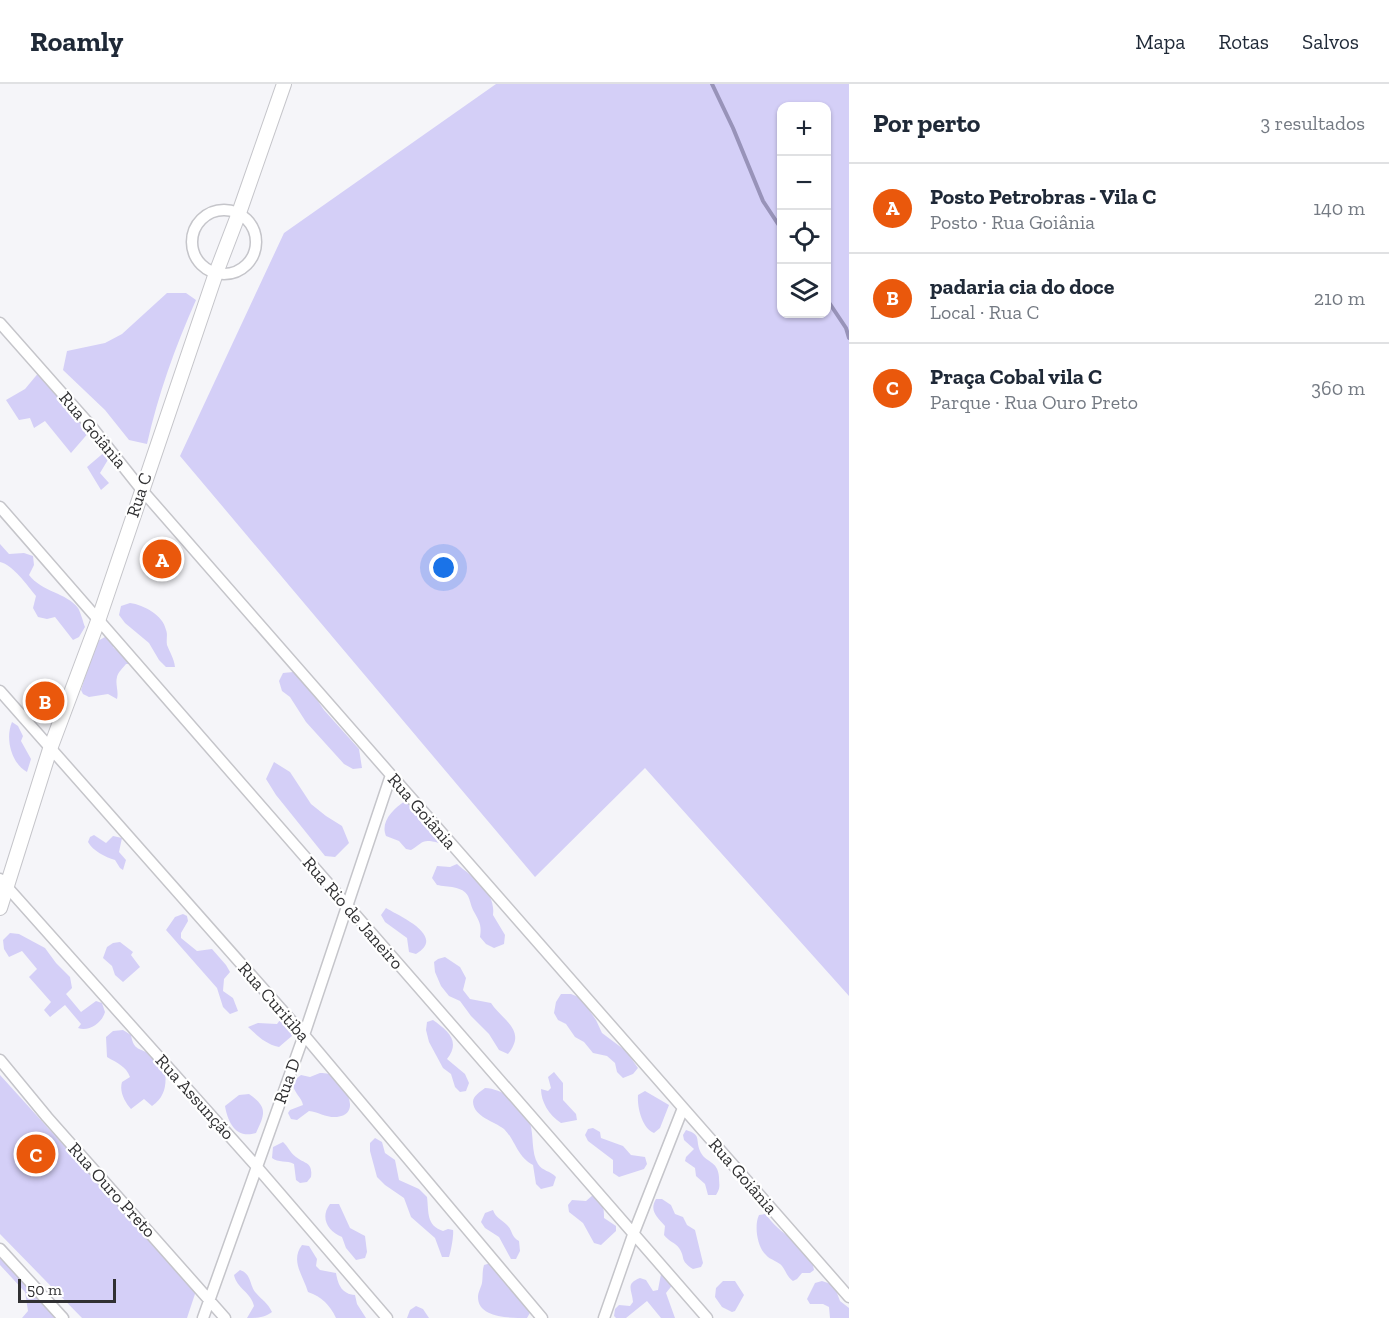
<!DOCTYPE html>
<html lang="pt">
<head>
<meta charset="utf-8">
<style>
	body { margin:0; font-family:"Zilla Slab",serif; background:#f6f6f7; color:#1f2937 }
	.controls { position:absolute; right:18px; top:18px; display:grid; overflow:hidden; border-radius:12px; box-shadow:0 2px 4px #0004 }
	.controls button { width:54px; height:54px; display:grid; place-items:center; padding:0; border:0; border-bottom:2px solid #e0e1e3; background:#fff; color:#1f2937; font:30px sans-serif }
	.scale { position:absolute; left:18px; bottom:15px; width:98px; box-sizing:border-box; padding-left:6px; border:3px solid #303032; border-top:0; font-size:16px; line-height:21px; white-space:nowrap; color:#303032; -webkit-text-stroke:4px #fff; paint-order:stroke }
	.you { position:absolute; left:444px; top:484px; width:21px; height:21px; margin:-15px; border:4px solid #fff; border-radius:50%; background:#1a73e8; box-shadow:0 0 0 9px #1a73e833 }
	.badge { display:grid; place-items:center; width:39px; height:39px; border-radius:50%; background:#ea580c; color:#fff; font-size:20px; font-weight:700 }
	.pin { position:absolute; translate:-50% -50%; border:3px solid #fff; box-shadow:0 2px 6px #0006 }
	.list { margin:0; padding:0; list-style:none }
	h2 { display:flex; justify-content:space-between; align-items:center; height:78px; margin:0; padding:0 24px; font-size:26px }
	h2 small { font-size:20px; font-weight:400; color:#747a83 }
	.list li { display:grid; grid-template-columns:39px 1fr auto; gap:18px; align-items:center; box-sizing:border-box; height:90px; padding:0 24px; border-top:2px solid #e0e1e3 }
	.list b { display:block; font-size:22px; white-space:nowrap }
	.list p { margin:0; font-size:20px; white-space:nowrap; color:#747a83 }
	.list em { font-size:20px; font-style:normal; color:#747a83 }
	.icon { flex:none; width:33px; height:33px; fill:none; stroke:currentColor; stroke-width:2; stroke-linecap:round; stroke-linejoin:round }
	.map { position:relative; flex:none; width:849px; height:1234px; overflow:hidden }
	header { display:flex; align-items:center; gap:36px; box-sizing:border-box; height:84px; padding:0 30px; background:#fff; border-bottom:2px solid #e0e1e3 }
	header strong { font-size:28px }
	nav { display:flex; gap:33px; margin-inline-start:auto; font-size:21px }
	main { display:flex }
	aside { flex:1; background:#fff }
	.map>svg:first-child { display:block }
</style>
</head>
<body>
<header>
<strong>Roamly</strong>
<nav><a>Mapa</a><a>Rotas</a><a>Salvos</a></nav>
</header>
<main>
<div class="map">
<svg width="849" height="1234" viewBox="0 0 849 1234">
	<rect width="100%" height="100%" fill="#f5f5f9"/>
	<path fill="#d4cff7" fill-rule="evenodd" d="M496,0H849V912L645,684L535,793L180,372L284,149ZM782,22H826V230H782Z
		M167,209H186L196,216C175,263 158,311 147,360L129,356L105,326L63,286L67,267L105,259L122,250Z
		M40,287L58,313L90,347L71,369L45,337L34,344L30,334L19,336L6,316L25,305Z
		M107,366L109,374L100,389L109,399L101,406L87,383Z
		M0,460L9,470L24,469L33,472L34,481L29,491C42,508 67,509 78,524C81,529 83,538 85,543L79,553L73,556L55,533L47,535L38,533L33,524L36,512C27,501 13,481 0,478Z
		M130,519C144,521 163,531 166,546C168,551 166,555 167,561C170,569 174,574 175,583H166L159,576L149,559L125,539L119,531L121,522Z
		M105,553H110L114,561L113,563L133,580H126C123,584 118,588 117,593C115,601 119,607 117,615L108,610L89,613L83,610L81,606L96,558Z
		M293,588L301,592L324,626L359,665L362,684L353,685L344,680L306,638L290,613L282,607L279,597L283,589Z
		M12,638L18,642L23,652L21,657L31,675L27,688C11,679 5,654 12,638Z
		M274,678L290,688L311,720L326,732L342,742L349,759L335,773L325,772L276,711L266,695Z
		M405,717L412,722L422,740L432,744L436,750L439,759C421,754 423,759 411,766L406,765L399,757L386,752C380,738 393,725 405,717Z
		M94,751L106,759L113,752L122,754L119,768L126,776L123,786L120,784L115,776C105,773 93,767 88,758L90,753Z
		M457,780C473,794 496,807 493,831L505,851L504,860L494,864L486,860L480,853C482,840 479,837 473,826C471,822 470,816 468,812C463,802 447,803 437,801L432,794L437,782L450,783Z
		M386,824C399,832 447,852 416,870L409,868L407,854L385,838L381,831Z
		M183,830L187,832L188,837L181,849V854L197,867L212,865L226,881L230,888L224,895L223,907L233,914L238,927L230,930L223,923L217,904L166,846L175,833Z
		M10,849L19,850L45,864L56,879L70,893L72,904L66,910L81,928L96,917L102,919L105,928C102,939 89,948 78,944L81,940L65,921L50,933L44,926L51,918L29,893L37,885L22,867L9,873L4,865L3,856Z
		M120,858L133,868L131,871L140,883L123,898L115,891L112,882L103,874L107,863L113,859Z
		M445,873L460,883L466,894L463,906L470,915L491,919C504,938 527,946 508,970L499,966L489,950L471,932L460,917L449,912L441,902L435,888L434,878L438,875Z
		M561,910H571L581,914L596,936L602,949L626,967L638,984L633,990L623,994L617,988L615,979L607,972L593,969L584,958L575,953L566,940L558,936L554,929L556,918Z
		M283,932L294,941L293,951L279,963C265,960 258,952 248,943L258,939L277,940Z
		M433,936C448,947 461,957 447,975L465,990L469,999L466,1007L460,1008L455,1003L451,990L443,984L429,958L426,946L427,938Z
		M123,946L131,951C134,968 140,963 151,971C156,973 160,977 164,980C167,997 167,1012 152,1022L144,1015L131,1025C125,1018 119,1008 122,998L130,993C126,982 117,979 107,973L106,953L113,947Z
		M554,988L563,999V1016L576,1030L577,1036L561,1039C549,1031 541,1018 541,1005L548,1007L551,1004L548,993Z
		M320,989C323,989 326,989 329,990C343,996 364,1030 337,1033C327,1034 318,1028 309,1027L297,1036L291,1035L288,1029L290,1026L303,1021C302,1014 293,1008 292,998L301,991L310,993Z
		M0,991L196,1207L187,1234H82L0,1150Z
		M485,1004C504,1005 524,1020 530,1039C534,1051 531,1069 538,1080C542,1087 551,1087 556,1093L553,1102L541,1105L536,1100L533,1081C517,1073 516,1057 504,1045C494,1037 474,1033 473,1018C473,1012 480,1008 485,1004Z
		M645,1007L669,1021L660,1044L654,1049C642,1044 637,1023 638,1011Z
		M249,1010C268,1023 265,1030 256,1049C236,1055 228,1039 225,1022L239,1011Z
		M593,1044L600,1048L601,1054L623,1062L631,1071L645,1073L647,1080L644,1085L619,1093L613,1089V1076L588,1057L585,1051L588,1045Z
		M686,1046C702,1051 695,1055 700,1067C705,1079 718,1076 719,1093C719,1101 721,1103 716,1111H708L705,1100L696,1092L695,1084L685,1077L686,1073L694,1065L684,1056L683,1051Z
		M375,1054L382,1058L385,1069L395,1076L399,1096L419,1105L427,1113C429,1129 426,1141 443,1147L448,1145L453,1146C454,1150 451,1168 449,1173H442L435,1154L411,1133L404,1114L385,1101L377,1093L370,1067V1059Z
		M283,1058C288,1062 290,1069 296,1073C305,1080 313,1078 311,1093L307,1098L300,1099L296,1096L294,1080C287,1076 278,1079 272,1074L273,1063Z
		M593,1111C603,1117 604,1123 604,1134L616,1142V1147L601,1161L594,1159L583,1139L569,1128L568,1121L572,1116L586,1117Z
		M656,1115H662L671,1121L675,1130L683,1133L687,1141L695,1146L703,1179L701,1183L693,1185C679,1176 686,1174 679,1164C676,1159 668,1157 664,1151L665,1142C657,1133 649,1127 656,1115Z
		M330,1120H339L350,1144L365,1152L367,1168L365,1174L356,1176L346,1164L342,1153C327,1147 320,1133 330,1120Z
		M493,1126C496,1134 501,1135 507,1141C513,1147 511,1153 519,1157L520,1167L516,1175H511L499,1153L485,1144L481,1138L485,1129Z
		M765,1130C770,1135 773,1140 778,1144C794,1159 810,1161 814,1186L810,1189H802L797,1195L793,1197C787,1193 786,1187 782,1182C778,1177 770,1176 766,1171C757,1163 754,1141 759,1131Z
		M302,1161L309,1162L317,1175L316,1182L320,1186L336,1189C338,1201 342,1210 355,1211L357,1220L366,1234H336C330,1221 322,1213 308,1208C303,1191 290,1177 302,1161Z
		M0,1170L57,1234H22L28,1227L25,1208L0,1181Z
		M491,1179L531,1227L527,1234C509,1234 478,1234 478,1213C478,1208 481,1204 482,1199C483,1193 482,1187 484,1181Z
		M240,1186C252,1190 249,1201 256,1209C262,1216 268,1219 272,1228C264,1234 257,1234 247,1234L254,1222C251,1208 237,1205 234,1191Z
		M661,1190L668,1191L674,1199L666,1209L675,1234H661L647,1217L626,1234H616L614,1232L615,1225L619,1221L630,1222L633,1218C632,1205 625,1200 640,1194L646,1196L653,1207L658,1206Z
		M723,1197H735L744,1211L735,1227L732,1228L722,1223L715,1213L716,1204Z
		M822,1197L834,1201L840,1217L849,1224V1234H830L829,1223L823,1220H810L807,1215L815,1199Z
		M416,1222L423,1225L429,1234H407L410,1226Z"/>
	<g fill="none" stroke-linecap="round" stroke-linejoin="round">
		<path stroke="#9893b9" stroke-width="4" d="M712,0L733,44L763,117L782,146
			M826,214L846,244L849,254"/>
		<g stroke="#c5c5ca" stroke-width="13">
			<path id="minor" d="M192 158a32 32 0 1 1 64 0a32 32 0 1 1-64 0Z
				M0,239L91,342L141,405L391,691L849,1213
				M0,423L707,1234
				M0,607L304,951L542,1234
				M0,795L257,1083L387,1234
				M0,976L47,1033L225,1234
				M0,1165L63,1234
				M203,1234L304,951L391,691
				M604,1234L633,1151L683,1024"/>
		</g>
		<g stroke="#c5c5ca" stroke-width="16">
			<path id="tertiary" d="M0,824L50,665L98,537L216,189L239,129L284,0"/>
		</g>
		<use href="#minor" stroke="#fff" stroke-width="10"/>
		<use href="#tertiary" stroke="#fff" stroke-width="14"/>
	</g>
	<g text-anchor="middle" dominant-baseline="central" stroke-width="4.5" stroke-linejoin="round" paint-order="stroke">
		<g font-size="18" fill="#303032" stroke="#fff">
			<text transform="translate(93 346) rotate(50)">Rua Goiânia</text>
			<text transform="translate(139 411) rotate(-72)">Rua C</text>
			<text transform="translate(422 727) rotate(49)">Rua Goiânia</text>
			<text transform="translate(353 829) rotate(49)">Rua Rio de Janeiro</text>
			<text transform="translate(274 918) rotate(49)">Rua Curitiba</text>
			<text transform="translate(287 997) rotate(-70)">Rua D</text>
			<text transform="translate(195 1013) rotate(48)">Rua Assunção</text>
			<text transform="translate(743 1092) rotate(49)">Rua Goiânia</text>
			<text transform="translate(112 1106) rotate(48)">Rua Ouro Preto</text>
		</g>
	</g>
</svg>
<div class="controls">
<button>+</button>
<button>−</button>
<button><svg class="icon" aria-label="locate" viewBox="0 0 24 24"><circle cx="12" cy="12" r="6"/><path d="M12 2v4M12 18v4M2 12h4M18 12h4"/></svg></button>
<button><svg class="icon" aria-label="layers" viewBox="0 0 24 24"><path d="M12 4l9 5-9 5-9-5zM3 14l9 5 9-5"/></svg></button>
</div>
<div class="scale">50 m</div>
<div class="you"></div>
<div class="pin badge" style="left:162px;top:475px">A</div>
<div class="pin badge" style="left:45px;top:617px">B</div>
<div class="pin badge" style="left:36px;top:1070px">C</div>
</div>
<aside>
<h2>Por perto<small>3 resultados</small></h2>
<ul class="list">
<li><span class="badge">A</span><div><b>Posto Petrobras - Vila C</b><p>Posto · Rua Goiânia</p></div><em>140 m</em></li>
<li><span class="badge">B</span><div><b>padaria cia do doce</b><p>Local · Rua C</p></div><em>210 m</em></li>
<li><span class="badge">C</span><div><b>Praça Cobal vila C</b><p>Parque · Rua Ouro Preto</p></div><em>360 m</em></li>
</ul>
</aside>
</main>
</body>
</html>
